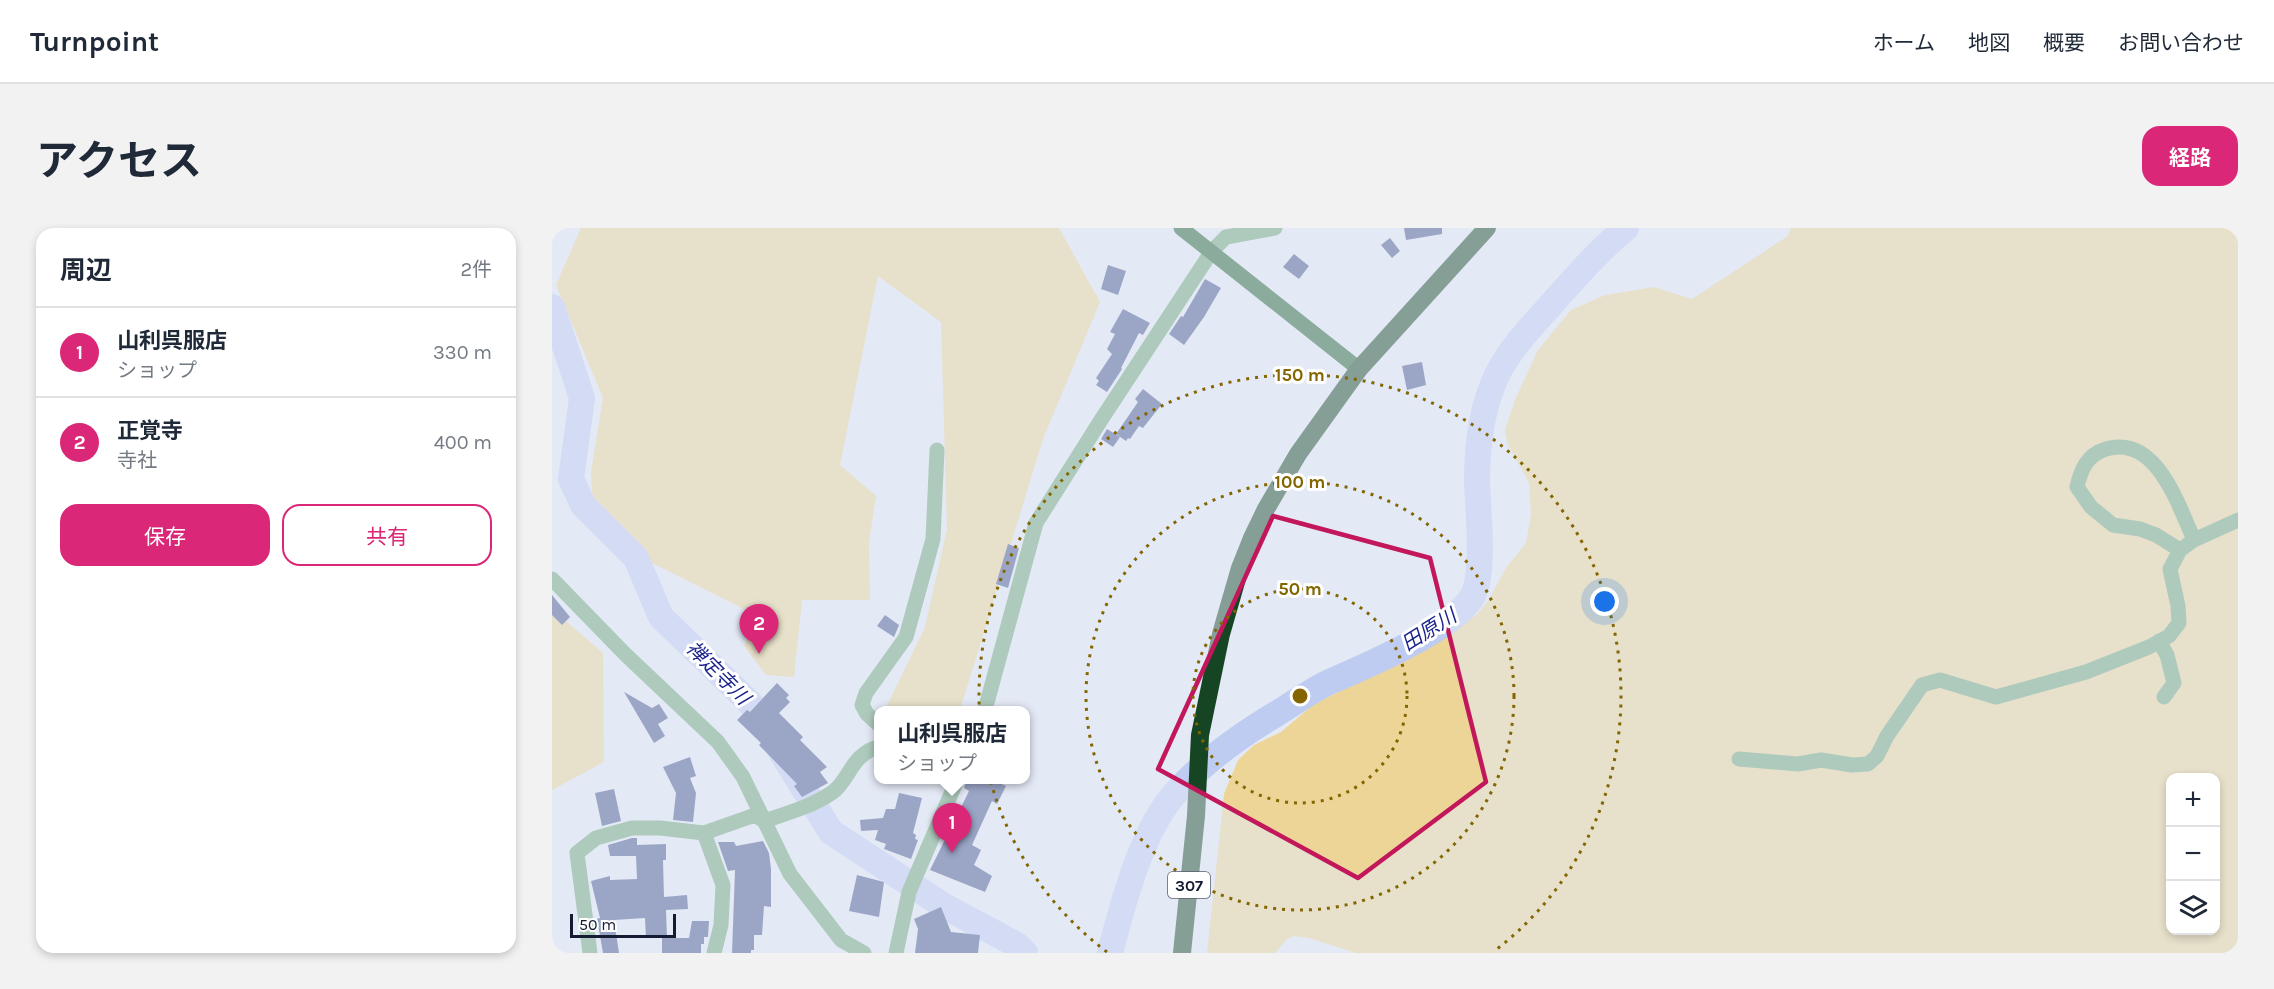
<!DOCTYPE html>
<html lang="ja">
<head>
<meta charset="utf-8">
<style>
	body { margin:0; font-family:Karla,"Noto Sans JP",sans-serif; background:#f2f2f3; color:#1f2937 }
	.controls { position:absolute; right:18px; bottom:18px; display:grid; overflow:hidden; border-radius:12px; box-shadow:0 3px 9px #0003 }
	.controls button { width:54px; height:54px; display:grid; place-items:center; padding:0; border:0; border-bottom:2px solid #e0e1e3; background:#fff; color:#1f2937; font:30px sans-serif }
	.scale { position:absolute; left:18px; bottom:15px; width:106px; box-sizing:border-box; padding-left:6px; border:3px solid #141b33; border-top:0; font-size:16px; line-height:21px; white-space:nowrap; color:#141b33; -webkit-text-stroke:4px #fff; paint-order:stroke }
	.you { position:absolute; left:1053px; top:374px; width:21px; height:21px; margin:-15px; border:4px solid #fff; border-radius:50%; background:#1a73e8; box-shadow:0 0 0 9px #1a73e833 }
	.badge { display:grid; place-items:center; width:39px; height:39px; border-radius:50%; background:#db2777; color:#fff; font-size:20px; font-weight:700 }
	.pin { position:absolute; translate:-50% -50px; filter:drop-shadow(0 2px 3px #0008) }
	.pin::after { content:''; position:absolute; top:32px; width:21px; height:18px; background:inherit; clip-path:polygon(0 0,100% 0,50% 100%) }
	.popup { position:absolute; left:322px; top:478px; width:156px; height:78px; box-sizing:border-box; display:grid; place-content:center; border-radius:12px; background:#fff; filter:drop-shadow(0 2px 4px #0005); font-size:20px; white-space:nowrap; color:#747a83 }
	.popup b { font-size:22px; color:#1f2937 }
	.popup::after { content:''; position:absolute; left:50%; top:100%; margin-left:-12px; border:12px solid transparent; border-top-color:#fff }
	.list { margin:0; padding:0; list-style:none }
	h2 { display:flex; justify-content:space-between; align-items:center; height:78px; margin:0; padding:0 24px; font-size:26px }
	h2 small { font-size:20px; font-weight:400; color:#747a83 }
	.list li { display:grid; grid-template-columns:39px 1fr auto; gap:18px; align-items:center; box-sizing:border-box; height:90px; padding:0 24px; border-top:2px solid #e0e1e3 }
	.list b { display:block; font-size:22px; white-space:nowrap }
	.list p { margin:0; font-size:20px; white-space:nowrap; color:#747a83 }
	.list em { font-size:20px; font-style:normal; color:#747a83 }
	.actions { display:flex; gap:12px; padding:18px 24px }
	.actions a { flex:1; padding:14px 0; border:2px solid #db2777; border-radius:18px; text-align:center; font-size:21px; color:#db2777 }
	.actions .main { background:#db2777; color:#fff }
	.icon { flex:none; width:33px; height:33px; fill:none; stroke:currentColor; stroke-width:2; stroke-linecap:round; stroke-linejoin:round }
	.map { position:relative; flex:none; width:1686px; height:725px; overflow:hidden; border-radius:18px }
	header { display:flex; align-items:center; gap:36px; box-sizing:border-box; height:84px; padding:0 30px; background:#fff; border-bottom:2px solid #e0e1e3 }
	header strong { font-size:28px }
	nav { display:flex; gap:33px; margin-inline-start:auto; font-size:21px }
	.intro { display:flex; align-items:center; justify-content:space-between; box-sizing:border-box; height:144px; padding:0 36px }
	h1 { margin:0; font-size:42px }
	.button { padding:15px 27px; border-radius:18px; background:#db2777; color:#fff; font-size:21px; font-weight:700 }
	main { display:flex; gap:36px; padding:0 36px }
	aside { flex:1; background:#fff; border-radius:18px; box-shadow:0 3px 9px #0003 }
	.map>svg:first-child { display:block }
</style>
</head>
<body>
<header>
<strong>Turnpoint</strong>
<nav><a>ホーム</a><a>地図</a><a>概要</a><a>お問い合わせ</a></nav>
</header>
<div class="intro"><h1>アクセス</h1><a class="button">経路</a></div>
<main>
<aside>
<h2>周辺<small>2件</small></h2>
<ul class="list">
<li><span class="badge">1</span><div><b>山利呉服店</b><p>ショップ</p></div><em>330 m</em></li>
<li><span class="badge">2</span><div><b>正覚寺</b><p>寺社</p></div><em>400 m</em></li>
</ul>
<div class="actions"><a class="main">保存</a><a>共有</a></div>
</aside>
<div class="map">
<svg width="1686" height="725" viewBox="0 0 1686 725">
	<rect width="100%" height="100%" fill="#e4e9f6"/>
	<path fill="#ecd596" fill-rule="evenodd" d="M29,0H507L548,74L491,211L408,482H333L373,399L395,301L389,94L326,48L288,237L324,268L317,315L318,372H250L242,449L214,447L192,418L204,387L94,332L40,273L39,244L51,170L4,57Z
		M1239,0H1686V725H804L757,710L742,708L734,712L723,725H655L672,566L686,532L702,517L729,504L762,476L869,424L924,387L936,373L954,340L974,315L979,286L977,255L955,215L953,202L963,172L986,122L1019,82L1053,67L1102,59L1140,71L1236,8ZM1618,550H1664V702H1618Z
		M0,381L51,425L52,534L0,562Z"/>
	<g fill="none" stroke-linecap="round" stroke-linejoin="round">
		<path stroke="#beccf1" stroke-width="26" d="M0,79L30,170L19,251L31,277L84,330L109,389L199,476L279,604L392,678L465,717L473,725
			M558,725C571,675 590,600 626,562C654,532 689,507 724,486C743,475 762,460 782,452C817,437 901,401 920,369C933,348 926,281 925,255C925,217 929,178 947,143C959,120 979,99 997,79C1022,51 1045,24 1074,0"/>
	</g>
	<path fill="#44568f" d="M852,0H890V6L854,12Z
		M838,10L848,23L840,30L829,17Z
		M742,26L757,38L747,51L731,39Z
		M556,37L574,43L566,67L549,61Z
		M653,51L669,60L652,89L632,117L617,106L629,88L631,89Z
		M571,81L598,95L591,107L587,105L569,140L570,141L555,164L544,157L547,153L544,150L560,126L555,121L563,106L558,104Z
		M870,134L874,157L855,162L850,138Z
		M591,161L610,176L591,200L587,198L578,211L576,210L574,213L564,206L586,174L583,171Z
		M555,201L568,209L561,219L549,211Z
		M456,316L467,320L456,360L444,356Z
		M0,367L18,389L10,397L0,387Z
		M333,387L347,397L342,409L325,398Z
		M225,455L237,467L234,470L238,474L227,485L251,509L248,512L275,539L268,544L276,555L250,569L242,558L245,556L207,517L209,515L185,492L195,482L198,484Z
		M72,464L100,480L107,476L116,490L106,496L113,508L102,515Z
		M138,529L144,548L138,550L144,565L141,594L121,592L124,565L111,539Z
		M415,552H440L454,558L445,576L440,573L420,617L429,622L422,637L440,648L433,664L378,642L417,563L412,560Z
		M62,561L69,593L50,598L43,565Z
		M347,565L370,570L361,605L364,607L363,611L366,612L359,631L332,621L334,616L323,612L326,602L309,603L308,592L331,590L334,581H343Z
		M80,610H85V617L114,616V632H111L112,669L135,667L136,681L114,682L115,709L94,710L93,690L62,692L67,725H51L45,691L48,690L39,653L58,648V652L85,651L84,628H58L56,617Z
		M211,613L217,625L219,641V679L212,678L210,707H202V722H199V725H180L183,642L176,643L166,614H182L184,618Z
		M305,647L332,654L327,689L297,683Z
		M389,679L399,704L428,707L426,725H363L366,701L362,691Z
		M140,693H157L156,709H152V716H149V725H110V710H137Z"/>
	<g fill="none" stroke-linecap="round" stroke-linejoin="round">
		<path stroke="#6da578" stroke-width="15" d="M1628,322L1604,307L1588,301L1561,297L1539,279L1525,259C1529,241 1535,227 1554,221C1604,206 1626,276 1642,312
			M0,351L74,427L166,514L191,549L238,646L289,712L312,725
			M1607,413L1615,427L1622,455L1612,469
			M433,482L484,295L549,192L660,23L674,9L723,0
			M326,496L315,486L310,477L314,465L354,409L381,311L385,222
			M1187,531L1246,536L1269,532L1300,537L1316,536L1325,528L1335,508L1370,457L1388,452L1444,469L1534,444L1597,419L1617,408L1627,395L1626,378L1618,341L1628,322L1642,312L1686,292
			M152,605L171,657L169,697L162,725
			M38,725L25,625L44,610L80,600H108L152,605L203,587L212,593C236,585 261,578 281,564C298,551 299,527 326,519
			M344,725L357,664L405,552"/>
		<path stroke="#1f6132" stroke-width="15" d="M629,0L807,141"/>
		<path stroke="#154523" stroke-width="18" d="M630,725L644,588L648,507L669,406L688,340L700,310L714,281L746,226L807,141L935,0"/>
	</g>
	<path d="M0 0H1686V725H0ZM721,288L878,330L934,554L806,650L606,541Z" fill="#e4e9f6" fill-opacity=".55" fill-rule="evenodd"/>
	<path fill="none" stroke="#c2185b" stroke-width="4.5" stroke-linejoin="round" d="M721,288L878,330L934,554L806,650L606,541Z"/>
	<g fill="none" stroke="#836600" stroke-width="3" stroke-dasharray="3 6">
		<circle cx="748" cy="468" r="107"/>
		<circle cx="748" cy="468" r="214"/>
		<path d="M555 724A321 321 0 1 1 941 724"/>
	</g>
	<g text-anchor="middle" dominant-baseline="central" stroke-width="6" stroke-linejoin="round" paint-order="stroke">
		<rect fill="#fff" stroke="#5a5f70" stroke-width="1.5" x="616" y="644" width="42" height="26" rx="4.5"/>
		<g font-size="16" font-weight="bold" fill="#141b33">
			<text x="637" y="657">307</text>
		</g>
		<g font-size="20" font-style="italic" fill="#1b258c" stroke="#fff">
			<text transform="translate(877 402) rotate(-32)">田原川</text>
			<text transform="translate(166 445) rotate(45)">禅定寺川</text>
		</g>
	</g>
	<circle cx="748" cy="468" r="9" fill="#836600" stroke="#fff" stroke-width="3"/>
	<g font-size="18" text-anchor="middle" font-weight="bold" fill="#836600" stroke="#fff" stroke-width="6" stroke-linejoin="round" paint-order="stroke">
		<text x="748" y="153">150 m</text>
		<text x="748" y="260">100 m</text>
		<text x="748" y="367">50 m</text>
	</g>
</svg>
<div class="controls">
<button>+</button>
<button>−</button>
<button><svg class="icon" aria-label="layers" viewBox="0 0 24 24"><path d="M12 4l9 5-9 5-9-5zM3 14l9 5 9-5"/></svg></button>
</div>
<div class="scale">50 m</div>
<div class="you"></div>
<div class="pin badge" style="left:400px;top:625px">1</div>
<div class="popup"><b>山利呉服店</b>ショップ</div>
<div class="pin badge" style="left:207px;top:426px">2</div>
</div>
</main>
</body>
</html>
